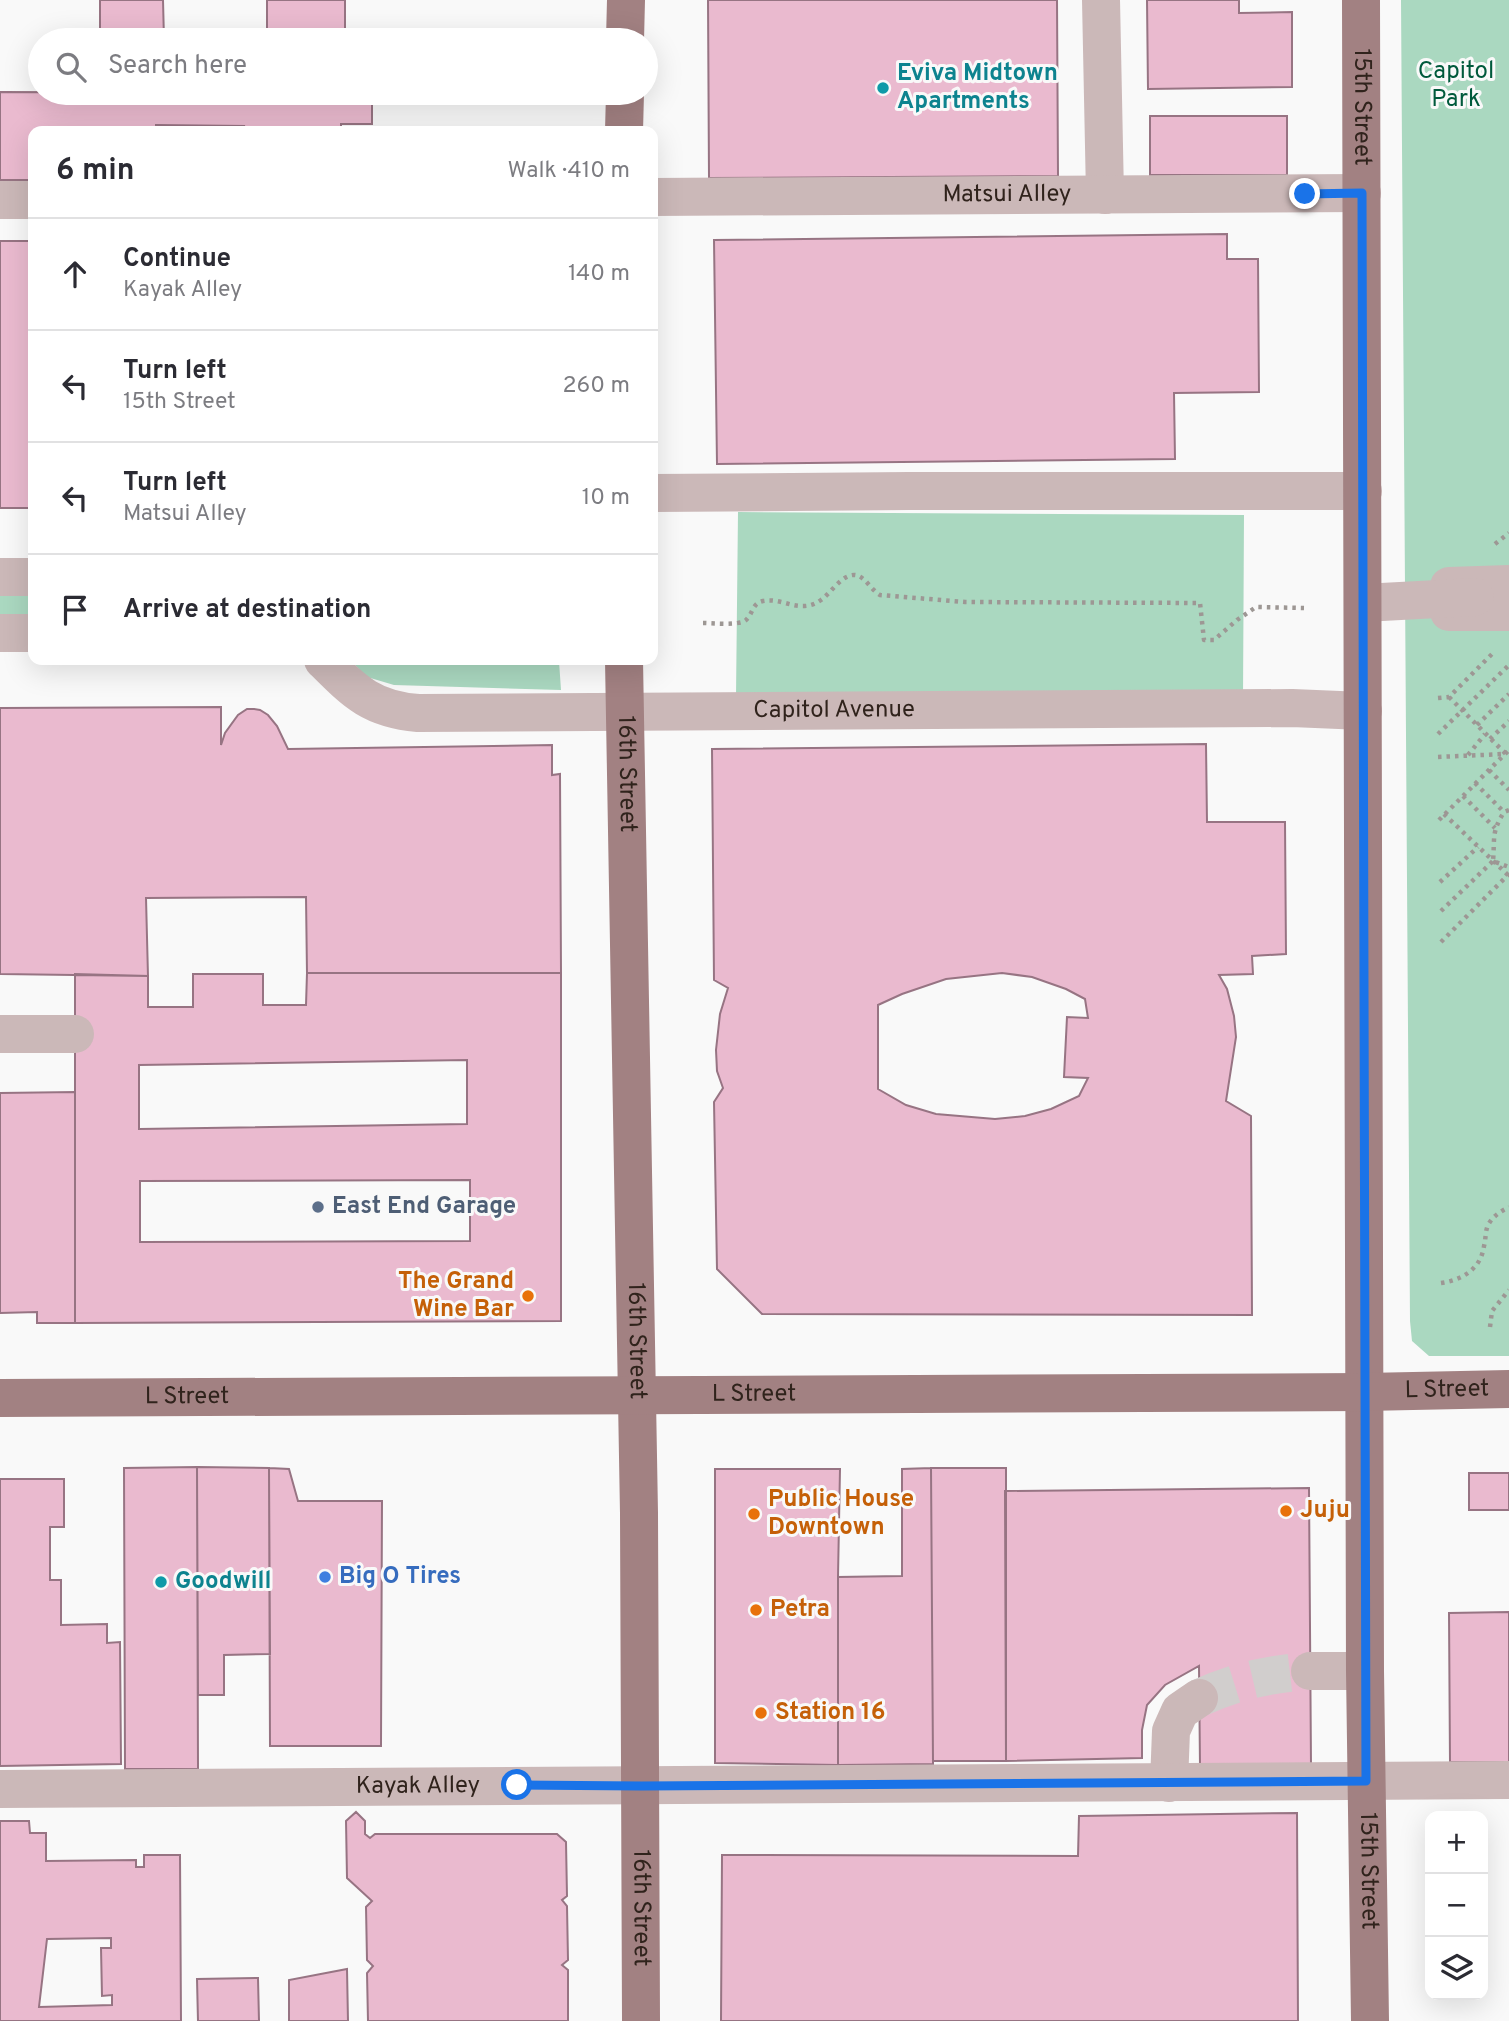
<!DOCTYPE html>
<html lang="en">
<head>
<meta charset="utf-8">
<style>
	body { margin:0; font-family:Overpass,sans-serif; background:#f7f7f7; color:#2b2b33 }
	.controls { position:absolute; right:21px; bottom:21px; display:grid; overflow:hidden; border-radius:14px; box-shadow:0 7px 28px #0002 }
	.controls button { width:63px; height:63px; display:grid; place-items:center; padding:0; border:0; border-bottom:2px solid #e1e1e2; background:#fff; color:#2b2b33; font:35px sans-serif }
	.stop { position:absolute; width:21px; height:21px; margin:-16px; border:5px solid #1a73e8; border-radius:50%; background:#fff }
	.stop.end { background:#1a73e8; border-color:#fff; box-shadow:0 2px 7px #0008 }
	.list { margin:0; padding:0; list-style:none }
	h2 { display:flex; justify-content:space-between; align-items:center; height:91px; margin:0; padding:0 28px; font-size:30px }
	h2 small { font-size:23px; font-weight:400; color:#7c7c81 }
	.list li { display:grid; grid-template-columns:46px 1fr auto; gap:21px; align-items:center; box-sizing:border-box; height:112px; padding:0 28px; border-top:2px solid #e1e1e2 }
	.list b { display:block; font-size:26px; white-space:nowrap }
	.list p { margin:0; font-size:23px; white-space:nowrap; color:#7c7c81 }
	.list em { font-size:23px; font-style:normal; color:#7c7c81 }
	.icon { flex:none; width:38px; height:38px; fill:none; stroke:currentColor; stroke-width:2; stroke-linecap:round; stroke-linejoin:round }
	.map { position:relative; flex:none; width:1509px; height:2021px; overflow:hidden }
	.search { position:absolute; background:#fff; box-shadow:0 7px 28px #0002; left:28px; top:28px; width:630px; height:77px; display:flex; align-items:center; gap:18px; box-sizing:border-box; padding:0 24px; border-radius:38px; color:#7c7c81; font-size:26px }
	.panel { position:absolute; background:#fff; box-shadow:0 7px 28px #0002; left:28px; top:126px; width:630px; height:539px; border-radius:14px }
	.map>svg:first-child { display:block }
</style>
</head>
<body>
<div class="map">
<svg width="1509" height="2021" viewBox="0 0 1509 2021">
	<rect width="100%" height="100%" fill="#f9f9f9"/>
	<path fill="#aad8c0" d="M1401,0H1509V1356H1429L1412,1341L1410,1321Z
		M738,512L1244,515L1243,698L736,696Z
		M0,591H33V619H0Z
		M350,660H485L504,664L559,661L561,690L394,685L367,677Z"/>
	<path fill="#eabacf" stroke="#977483" stroke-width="2" fill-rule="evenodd" d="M100,0H163L164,40H100Z
		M267,0H345V40H267Z
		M708,0H1057L1058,176L709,178Z
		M1147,0H1239V13L1292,12V87L1148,89Z
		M0,92L372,93V124H341V131H243L244,126L156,125V131H33V180H0Z
		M1150,116H1287V175H1150Z
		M1227,234V259H1258L1259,392L1174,393L1175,459L717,464L714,240Z
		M0,241H33V508H0Z
		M221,707V745L225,733L238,715L247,709H254L260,710L268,715L277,726L288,749L552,745V775L560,774L561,973H307L306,897L146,898L148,976L0,974V708Z
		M1206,744L1207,822H1285L1286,954L1252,956L1253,974L1219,975L1227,989L1234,1016L1236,1037L1226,1101L1251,1116L1252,1315L762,1314L717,1269L714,1102L723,1088L717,1071L716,1050L720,1014L728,988L714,980L712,749ZM1002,973L1032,977L1066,989L1085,999L1088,1018L1067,1017L1064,1077L1088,1078L1079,1096L1051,1109L1025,1116L995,1119L936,1114L906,1105L878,1089V1005L902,994L946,979Z
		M307,973H561V1321L75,1323V974L148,976V1007H193V974H263V1005H306Z
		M467,1060V1124L139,1129V1065Z
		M75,1092V1323H37V1312L0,1313V1093Z
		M470,1180V1241L140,1242V1181Z
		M197,1467L198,1769H125L124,1468Z
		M197,1467L269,1468L270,1654L224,1655V1695H198Z
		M269,1468L289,1469L298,1501H382L381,1746H270Z
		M931,1468L933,1764L838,1765V1577L902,1576V1469Z
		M931,1468H1006V1761H933Z
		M715,1469H840L838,1577V1765L715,1763Z
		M1469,1473H1509V1510H1469Z
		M0,1479H64V1527H50V1580H61V1625L107,1624V1643L120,1642L121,1764L0,1766Z
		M1309,1488L1311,1765L1200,1766L1199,1666L1165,1685L1147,1705L1142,1730V1758L1006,1761L1005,1491Z
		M1509,1612V1762H1450L1449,1613Z
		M356,1812L365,1821V1834L370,1838L375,1834H557L566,1842L567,1896L562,1900L567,1906L568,1960L562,1965L568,1970V2021H368L367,1973L373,1966L367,1960L366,1907L372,1901L347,1878L346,1821Z
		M1297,1813L1298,2021H721L722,1855L1078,1856L1079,1816Z
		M0,1821H29L30,1833H46V1861L136,1860V1867H144V1855H180L181,2021H0ZM111,1938V1948H101L102,1996L112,1995V2005L39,2007L47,1939Z
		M347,1969L348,2021H289V1980Z
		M258,1978L259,2021H198L197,1979Z"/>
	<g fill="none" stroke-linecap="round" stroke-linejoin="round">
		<path stroke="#d1cecd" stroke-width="38" stroke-dasharray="38 19" stroke-linecap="butt" d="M1199,1698C1236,1681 1269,1674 1310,1671"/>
		<path stroke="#9d9794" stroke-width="4.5" stroke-dasharray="3.5 5" stroke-linecap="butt" d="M1495,544L1509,533
			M703,623C712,623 740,626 746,620C753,614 752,603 763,601C783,597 800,615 821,600C831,593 842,574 855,575C865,576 871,590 880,595L965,602L1200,603L1204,640H1214L1237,620L1256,607L1304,608
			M1449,697L1509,757
			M1438,698L1449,697L1495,651
			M1477,725L1509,694
			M1438,734L1509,665
			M1490,739L1509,721
			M1468,755L1485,734
			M1438,757L1503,754
			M1489,770L1509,790
			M1475,783L1504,812
			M1463,796L1495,828
			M1509,810L1504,812C1491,833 1495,838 1493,861L1509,867
			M1444,814L1509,876
			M1439,820L1509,750
			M1440,882L1478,847
			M1441,911L1493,861
			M1441,942L1509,874
			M1441,1283C1462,1280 1481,1269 1484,1246C1486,1239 1485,1232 1488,1225C1493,1216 1501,1211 1509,1207
			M1490,1327L1492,1311L1509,1290"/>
		<g stroke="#cbb8b8" stroke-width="38">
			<path d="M1101,0L1105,195"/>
			<path id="s1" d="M653,197L1362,193"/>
			<path d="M0,200H33"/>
			<path d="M653,493L909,491H1363"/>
			<path d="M0,577H33"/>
			<path d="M1509,584L1449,586V612H1509"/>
			<path d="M1363,603L1475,597"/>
			<path d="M0,633H33"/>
			<path id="s2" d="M323,660C355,692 371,709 418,713L1292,708L1363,711"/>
			<path d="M0,1034H75"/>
			<path d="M1310,1671H1365"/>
			<path d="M1169,1783L1171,1731L1180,1711L1199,1698"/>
			<path id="s3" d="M0,1789L1509,1780"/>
		</g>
		<g stroke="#a28182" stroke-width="38">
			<path id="s4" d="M1361,0L1365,1671L1370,2021"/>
			<path d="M625,40L626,0"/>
			<path d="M624,131L625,93"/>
			<path id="s5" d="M624,660L639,1513L641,2021"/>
			<path id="s6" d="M0,1398L1365,1392L1509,1389"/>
		</g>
	</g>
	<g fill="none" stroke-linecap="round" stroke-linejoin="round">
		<path stroke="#1a73e8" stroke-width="9" d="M517,1785L641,1786L1366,1781L1362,193L1305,194"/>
	</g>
	<g fill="#0f9aa8" stroke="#f9f9f9" stroke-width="2.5">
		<circle cx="883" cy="88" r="7"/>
		<circle cx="161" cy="1582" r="7"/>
	</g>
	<circle fill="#5c6f8a" stroke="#f9f9f9" stroke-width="2.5" cx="318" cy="1207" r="7"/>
	<g fill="#e8710a" stroke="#f9f9f9" stroke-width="2.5">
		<circle cx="528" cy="1296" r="7"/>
		<circle cx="1286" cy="1511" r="7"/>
		<circle cx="754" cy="1514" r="7"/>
		<circle cx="756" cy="1610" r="7"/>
		<circle cx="761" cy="1713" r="7"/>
	</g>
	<circle fill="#3f7fe0" stroke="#f9f9f9" stroke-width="2.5" cx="325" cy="1577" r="7"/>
	<g text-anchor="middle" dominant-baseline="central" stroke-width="6" stroke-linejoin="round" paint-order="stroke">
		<g font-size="24" fill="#005a3c" stroke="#f9f9f9">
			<text x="1456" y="72">Capitol<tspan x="1456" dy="28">Park</tspan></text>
		</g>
		<g font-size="24" font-weight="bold" fill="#0d838f" stroke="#f9f9f9" text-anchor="start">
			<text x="897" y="74">Eviva Midtown<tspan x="897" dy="28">Apartments</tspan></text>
			<text x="175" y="1582">Goodwill</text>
		</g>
		<g font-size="24" fill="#30231c" stroke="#f9f9f9">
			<text stroke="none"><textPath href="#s4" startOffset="107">15th Street</textPath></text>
			<text stroke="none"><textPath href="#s1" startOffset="354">Matsui Alley</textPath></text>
			<text stroke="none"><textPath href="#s2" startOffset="528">Capitol Avenue</textPath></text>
			<text stroke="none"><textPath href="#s5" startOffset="114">16th Street</textPath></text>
			<text stroke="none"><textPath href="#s5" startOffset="681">16th Street</textPath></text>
			<text stroke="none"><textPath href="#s6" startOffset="1447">L Street</textPath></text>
			<text stroke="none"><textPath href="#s6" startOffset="754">L Street</textPath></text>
			<text stroke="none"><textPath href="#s6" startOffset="187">L Street</textPath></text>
			<text stroke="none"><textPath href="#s3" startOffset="418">Kayak Alley</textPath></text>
			<text stroke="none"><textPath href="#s4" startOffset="1871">15th Street</textPath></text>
			<text stroke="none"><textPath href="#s5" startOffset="1248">16th Street</textPath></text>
		</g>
		<g font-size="24" font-weight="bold" fill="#4e5e75" stroke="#f9f9f9" text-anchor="start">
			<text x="332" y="1207">East End Garage</text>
		</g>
		<g font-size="24" font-weight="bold" fill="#c56008" stroke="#f9f9f9" text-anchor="start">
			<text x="514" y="1282" text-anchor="end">The Grand<tspan x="514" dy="28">Wine Bar</tspan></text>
			<text x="768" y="1500">Public House<tspan x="768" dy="28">Downtown</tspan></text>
			<text x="1300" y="1511">Juju</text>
			<text x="770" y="1610">Petra</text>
			<text x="775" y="1713">Station 16</text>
		</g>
		<g font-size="24" font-weight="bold" fill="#366cbe" stroke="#f9f9f9" text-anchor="start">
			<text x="339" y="1577">Big O Tires</text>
		</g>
	</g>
</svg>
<div class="controls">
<button>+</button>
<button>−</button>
<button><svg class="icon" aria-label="layers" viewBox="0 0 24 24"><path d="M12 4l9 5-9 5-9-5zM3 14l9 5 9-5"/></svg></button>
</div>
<div class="stop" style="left:517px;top:1785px"></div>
<div class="stop end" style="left:1305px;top:194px"></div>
<div class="search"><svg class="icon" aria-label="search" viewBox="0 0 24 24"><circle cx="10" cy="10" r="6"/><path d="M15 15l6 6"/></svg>Search here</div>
<section class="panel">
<h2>6 min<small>Walk · 410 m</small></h2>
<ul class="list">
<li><svg class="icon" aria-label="ahead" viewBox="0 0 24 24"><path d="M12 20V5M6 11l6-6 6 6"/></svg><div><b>Continue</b><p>Kayak Alley</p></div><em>140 m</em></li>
<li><svg class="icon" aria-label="left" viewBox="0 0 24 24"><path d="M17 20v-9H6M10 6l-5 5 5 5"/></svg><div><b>Turn left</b><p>15th Street</p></div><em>260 m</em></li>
<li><svg class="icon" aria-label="left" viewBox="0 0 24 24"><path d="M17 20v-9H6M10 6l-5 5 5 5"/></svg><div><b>Turn left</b><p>Matsui Alley</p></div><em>10 m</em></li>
<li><svg class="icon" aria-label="arrive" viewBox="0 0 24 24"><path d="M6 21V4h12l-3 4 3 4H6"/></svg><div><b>Arrive at destination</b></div></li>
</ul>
</section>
</div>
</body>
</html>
